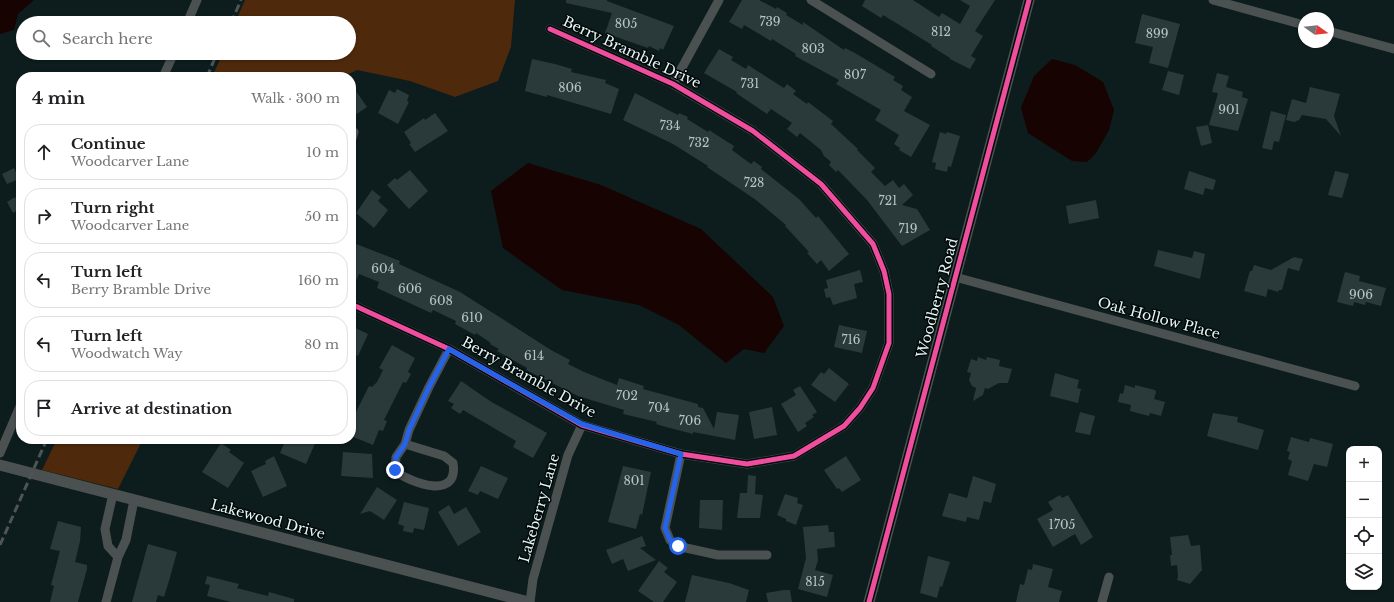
<!DOCTYPE html>
<html lang="en">
<head>
<meta charset="utf-8">
<style>
	body { margin:0; font-family:"Libre Baskerville",serif; background:#f2f2f2; color:#202124 }
	.controls { position:absolute; right:12px; bottom:12px; display:grid; overflow:hidden; border-radius:8px; box-shadow:0 1px 3px #0004 }
	.controls button { width:36px; height:36px; display:grid; place-items:center; padding:0; border:0; border-bottom:1px solid #e0e0e0; background:#fff; color:#202124; font:20px sans-serif }
	.compass { position:absolute; left:1298px; top:12px; width:36px; height:36px; border-radius:50%; background:#fff; box-shadow:0 1px 3px #0004; rotate:105deg }
	.stop { position:absolute; width:12px; height:12px; margin:-9px; border:3px solid #2563eb; border-radius:50%; background:#fff }
	.stop.end { background:#2563eb; border-color:#fff; box-shadow:0 1px 4px #0008 }
	.list { margin:0; padding:0; list-style:none }
	h2 { display:flex; justify-content:space-between; align-items:center; height:52px; margin:0; padding:0 16px; font-size:17px }
	h2 small { font-size:13px; font-weight:400; color:#757577 }
	.list li { display:grid; grid-template-columns:26px 1fr auto; gap:12px; align-items:center; box-sizing:border-box; height:56px; margin:0 8px 8px; padding:0 8px; border:1px solid #e0e0e0; border-radius:16px }
	.list b { display:block; font-size:15px; white-space:nowrap }
	.list p { margin:0; font-size:13px; white-space:nowrap; color:#757577 }
	.list em { font-size:13px; font-style:normal; color:#757577 }
	.icon { flex:none; width:22px; height:22px; fill:none; stroke:currentColor; stroke-width:2; stroke-linecap:round; stroke-linejoin:round }
	.map { position:relative; flex:none; width:1394px; height:602px; overflow:hidden }
	.search { position:absolute; background:#fff; box-shadow:0 1px 3px #0004; left:16px; top:16px; width:340px; height:44px; display:flex; align-items:center; gap:10px; box-sizing:border-box; padding:0 14px; border-radius:22px; color:#757577; font-size:15px }
	.panel { position:absolute; background:#fff; box-shadow:0 1px 3px #0004; left:16px; top:72px; width:340px; height:372px; border-radius:16px }
	.map>svg:first-child { display:block }
</style>
</head>
<body>
<div class="map">
<svg width="1394" height="602" viewBox="0 0 1394 602">
	<rect width="100%" height="100%" fill="#0d1c1c"/>
	<path fill="#4e290b" d="M245,0H515L511,47L498,81L455,97L410,81L357,70L342,77H212L223,53H349V23H235Z
		M57,439H143L118,489L42,470Z"/>
	<path fill="#180303" d="M0,0H34L18,14L14,30L0,34Z
		M1052,59L1075,65L1103,82L1114,110L1109,130L1096,153L1087,162L1072,161L1028,133L1021,108L1034,76Z
		M528,163L601,185L701,229L773,297L784,326L764,353L744,349L726,363L679,325L639,305L562,290L503,248L491,191Z"/>
	<path fill="#2a3939" d="M566,0H607V1L674,26L663,50L660,48L659,51L649,46L648,48L605,33L612,13L566,3Z
		M742,0H759L776,9L777,7L787,13L786,15L803,25V22L844,50L845,48L855,53L895,77L893,80L903,86L901,90L912,97L904,111L930,125L911,157L899,150L900,148L894,144L899,135L875,120L881,110L836,84L839,80L795,56L796,54L772,39L771,41L744,25L742,29L729,22Z
		M865,0H913L939,17L942,13L960,24L970,6L960,0H995L975,31L983,36L971,56L976,59L970,69L950,59V58L931,46L932,45L883,15L881,18L862,6Z
		M1142,14L1180,24L1168,68L1149,63L1153,47L1135,43Z
		M719,49L733,57L731,60L746,69L748,65L784,88L787,84L796,91L793,94L807,104L808,102L833,121L831,124L858,149L857,150L875,168L871,172L885,186L893,180L899,188L904,184L913,195L902,205L917,209L930,230L902,246L867,200L838,170L836,172L829,165L831,162L824,156L821,150L800,133L797,137L787,129L792,123L771,109L767,114L736,93L737,92L704,73Z
		M532,59L555,64L572,69L571,72L606,80L605,83L619,89L611,114L547,95V97L525,91Z
		M1168,71L1184,75L1179,95L1162,90Z
		M1217,73L1229,76L1226,87L1243,92L1242,97L1248,99L1238,131L1209,125L1218,93L1212,92Z
		M351,84L367,107L351,118Z
		M1310,87L1340,94L1334,116L1341,136L1326,119L1302,115L1299,120L1294,122L1286,120L1292,99L1306,103Z
		M397,89L409,95L407,101L409,102L398,124L378,113L389,90L395,93Z
		M635,93L678,115L679,113L688,117L687,119L708,132L709,130L734,146L732,150L751,164L754,161L762,167L761,169L799,199L816,218L818,216L849,254L829,271L821,260L817,264L807,253L809,252L785,226L786,225L756,200L707,167L708,166L673,144L623,120Z
		M1271,111L1286,115L1279,142L1274,141L1272,150L1262,148Z
		M435,113L448,131L415,152L409,144L411,143L404,132L424,118L425,120Z
		M1208,125L1212,143L1201,146L1196,127Z
		M940,132L946,134L947,132L960,136L951,167L948,166L947,172L935,169L936,163L932,162Z
		M14,168L19,179L7,184L2,174Z
		M410,170L428,191L409,209L387,185L395,178L397,180Z
		M1189,171L1216,180L1213,190L1205,188L1203,195L1184,189Z
		M1335,171L1349,174L1342,198L1328,195Z
		M372,190L381,197L378,201L388,210L374,228L356,213Z
		M15,197L21,208L13,213L7,202Z
		M1096,200L1099,218L1069,224L1066,206Z
		M351,242L400,261L399,264L460,292L551,350L570,360L568,364L584,372L617,385L619,378L644,386L643,389L698,404V407L703,408L714,429L717,412L739,415L735,440L693,432V434L666,427L656,424L657,422L623,414L624,410L578,396L526,370L527,368L497,351L499,349L490,344L491,343L476,333L475,335L455,324L456,321L433,310L431,313L377,288L379,282L359,274L351,293Z
		M1158,250L1192,258L1194,251L1205,254L1200,279L1154,266Z
		M1294,257L1303,259L1299,271L1288,268L1282,290H1279L1278,292L1268,289L1266,297L1244,291L1250,271H1252L1254,265L1271,270Z
		M860,270L863,282L854,284L857,298L833,305L830,297L826,298L824,289L828,288L826,280Z
		M1345,272L1360,276L1359,281L1386,288L1381,306L1366,302L1365,305L1354,302L1353,306L1337,302Z
		M839,325L867,331L862,353L834,347Z
		M351,326L368,334L358,356L351,352Z
		M392,345L415,358L408,372L411,374L406,383L403,382L384,420L387,421L383,431L379,430L373,445L351,436V422L369,386L372,387L377,382L383,370L379,368Z
		M978,357L986,360L987,357L1000,360L999,366L1012,369L1008,383H999L988,389L985,388L983,395L973,401L976,388L972,386L969,380L971,373L967,372L971,359L977,361Z
		M829,368L849,384L835,402L811,385L821,372L824,374Z
		M1055,373L1079,380L1077,388L1081,389L1078,403L1050,396Z
		M461,381L490,401L547,433L533,458L513,447L516,441L463,410L460,414L451,408L454,404L448,401Z
		M1125,385L1135,388V385L1155,390L1156,392L1154,399L1165,402L1161,416L1150,413L1149,416L1130,411L1131,405L1118,402L1120,393L1123,394Z
		M800,386L817,412L812,415L814,417L805,423L807,426L798,432L781,404L796,395L793,390Z
		M772,407L777,435L754,439L749,412Z
		M1080,412L1095,416L1090,435L1075,432Z
		M1213,413L1238,417L1237,422L1264,430L1258,450L1207,436Z
		M1291,437L1309,442L1310,438L1333,444L1327,467L1314,464L1308,481L1288,475L1292,461L1288,459L1290,452L1287,451Z
		M286,439H317L306,464L280,453Z
		M221,443L231,450L229,452L244,463L228,488L202,472Z
		M343,452L372,454L373,478L341,476Z
		M274,456L287,486L263,497L251,471L266,464L265,461Z
		M846,456L861,480L842,492L839,488L837,489L824,470Z
		M481,466L508,478L498,499L480,491L478,495L468,491Z
		M623,466L651,472L642,515L640,514L636,529L608,522Z
		M748,475L756,476L755,494L763,495L760,518H737L740,493H747Z
		M973,476L996,484L991,503L984,501L979,520L967,517L966,522L942,516L949,493L967,498Z
		M377,487L397,500L384,520L370,511L360,514Z
		M785,494L798,498L797,503L803,505L796,525L786,521V519L777,515Z
		M1060,495L1062,498L1068,495L1093,537L1081,545L1075,534L1053,547L1037,519L1053,510L1048,502Z
		M700,500H723L722,530L699,528Z
		M404,502L429,508L424,530L414,528L413,533L403,531L404,526L398,524Z
		M449,505L454,514L466,507L481,532L458,546L438,512Z
		M58,521L81,527L80,541L75,562L87,565V569L78,602H50L54,586L51,585L60,551L50,549Z
		M828,525L829,532H834L835,547L817,549L818,560L815,570L833,575L827,597L798,589L806,558L803,527Z
		M1188,535L1191,546L1200,545L1202,570L1190,584L1177,580L1178,576L1177,565L1171,566L1170,555H1172L1170,537Z
		M642,536L646,546L640,548L656,560L628,571L623,559L612,564L606,550Z
		M148,544L177,552L169,581L164,597L158,595L156,602H132Z
		M928,556L950,562L942,587L940,586L937,598L920,593Z
		M659,561L668,568L664,572L677,582L663,602H654L638,591Z
		M1033,564L1053,569L1048,587L1062,591L1059,602H1016L1020,584L1024,585L1028,569L1032,570Z
		M692,575L729,583L749,590L746,602H685Z
		M207,576L239,584L237,588L268,596L269,592L294,599V602H231L207,596L210,585L205,584Z
		M784,590H790L792,602H768L766,593Z"/>
	<g fill="none" stroke-linecap="round" stroke-linejoin="round">
		<path stroke="#4b5151" stroke-width="9" d="M811,0L931,74
			M1213,0L1304,25
			M187,23L197,0
			M1328,31L1394,49
			M163,77L174,53
			M673,84L719,0
			M351,142L354,132
			M955,277L1355,386
			M351,304L449,349L582,425L681,454L747,464L794,456L844,426L860,408L873,388L889,343V294L884,271L873,244L821,184L753,131L673,84L550,29
			M405,444L444,456L453,463C459,501 411,483 395,471L396,457L405,444L409,430L429,387L449,349
			M0,453L21,404
			M681,454L665,528L670,540L677,546L718,555H767
			M113,494L105,529L108,546L118,557
			M106,602L118,557L126,540L134,500
			M530,602L533,579L568,455L582,425
			M1102,602L1109,577"/>
		<path stroke="#4b5151" stroke-width="11" d="M0,465L529,602
			M869,602L1029,0"/>
		<path stroke="#4e5555" stroke-width="3" stroke-dasharray="8 4" stroke-linecap="butt" d="M231,23L241,0
			M207,77L217,53
			M0,545L47,439"/>
		<g stroke="#020909" stroke-width="8">
			<path id="cycleway" d="M351,304L449,349L582,425L681,454L747,464L794,456L844,426L860,408L873,388L889,343V294L884,271L873,244L821,184L753,131L673,84L550,29
				M869,602L1029,0"/>
		</g>
		<use href="#cycleway" stroke="#ef4d9e" stroke-width="5"/>
	</g>
	<g fill="none" stroke-linecap="round" stroke-linejoin="round">
		<path stroke="#2563eb" stroke-width="5" d="M395,470L396,457L405,444L409,430L429,387L449,349L582,424L681,454L665,528L670,540L678,546"/>
	</g>
	<g text-anchor="middle" dominant-baseline="central" stroke-width="3" stroke-linejoin="round" paint-order="stroke">
		<g font-size="12" fill="#b6c5c5">
			<text x="770" y="21">739</text>
			<text x="626" y="23">805</text>
			<text x="941" y="31">812</text>
			<text x="1157" y="33">899</text>
			<text x="813" y="48">803</text>
			<text x="855" y="74">807</text>
			<text x="750" y="83">731</text>
			<text x="570" y="87">806</text>
			<text x="1229" y="109">901</text>
			<text x="670" y="125">734</text>
			<text x="699" y="142">732</text>
			<text x="754" y="182">728</text>
			<text x="888" y="200">721</text>
			<text x="908" y="228">719</text>
			<text x="383" y="268">604</text>
			<text x="410" y="288">606</text>
			<text x="1361" y="294">906</text>
			<text x="441" y="300">608</text>
			<text x="472" y="317">610</text>
			<text x="851" y="339">716</text>
			<text x="534" y="355">614</text>
			<text x="627" y="395">702</text>
			<text x="659" y="407">704</text>
			<text x="690" y="420">706</text>
			<text x="634" y="480">801</text>
			<text x="1062" y="524">1705</text>
			<text x="815" y="581">815</text>
		</g>
		<g font-size="14" fill="#e5f4f4" stroke="#020909">
			<text transform="translate(632 52) rotate(25)">Berry Bramble Drive</text>
			<text transform="translate(937 298) rotate(-75)">Woodberry Road</text>
			<text transform="translate(1159 318) rotate(15)">Oak Hollow Place</text>
			<text transform="translate(529 377) rotate(29)">Berry Bramble Drive</text>
			<text transform="translate(539 508) rotate(-74)">Lakeberry Lane</text>
			<text transform="translate(268 519) rotate(15)">Lakewood Drive</text>
		</g>
	</g>
</svg>
<div class="controls">
<button>+</button>
<button>−</button>
<button><svg class="icon" aria-label="locate" viewBox="0 0 24 24"><circle cx="12" cy="12" r="6"/><path d="M12 2v4M12 18v4M2 12h4M18 12h4"/></svg></button>
<button><svg class="icon" aria-label="layers" viewBox="0 0 24 24"><path d="M12 4l9 5-9 5-9-5zM3 14l9 5 9-5"/></svg></button>
</div>
<svg class="compass" viewBox="-18 -18 36 36"><path d="M0-13l5 13h-10z" fill="#e53935"/><path d="M0 13l5-13h-10z" fill="#757577"/></svg>
<div class="stop" style="left:678px;top:546px"></div>
<div class="stop end" style="left:395px;top:470px"></div>
<div class="search"><svg class="icon" aria-label="search" viewBox="0 0 24 24"><circle cx="10" cy="10" r="6"/><path d="M15 15l6 6"/></svg>Search here</div>
<section class="panel">
<h2>4 min<small>Walk · 300 m</small></h2>
<ul class="list">
<li><svg class="icon" aria-label="ahead" viewBox="0 0 24 24"><path d="M12 20V5M6 11l6-6 6 6"/></svg><div><b>Continue</b><p>Woodcarver Lane</p></div><em>10 m</em></li>
<li><svg class="icon" aria-label="right" viewBox="0 0 24 24"><path d="M7 20v-9h11M14 6l5 5-5 5"/></svg><div><b>Turn right</b><p>Woodcarver Lane</p></div><em>50 m</em></li>
<li><svg class="icon" aria-label="left" viewBox="0 0 24 24"><path d="M17 20v-9H6M10 6l-5 5 5 5"/></svg><div><b>Turn left</b><p>Berry Bramble Drive</p></div><em>160 m</em></li>
<li><svg class="icon" aria-label="left" viewBox="0 0 24 24"><path d="M17 20v-9H6M10 6l-5 5 5 5"/></svg><div><b>Turn left</b><p>Woodwatch Way</p></div><em>80 m</em></li>
<li><svg class="icon" aria-label="arrive" viewBox="0 0 24 24"><path d="M6 21V4h12l-3 4 3 4H6"/></svg><div><b>Arrive at destination</b></div></li>
</ul>
</section>
</div>
</body>
</html>
